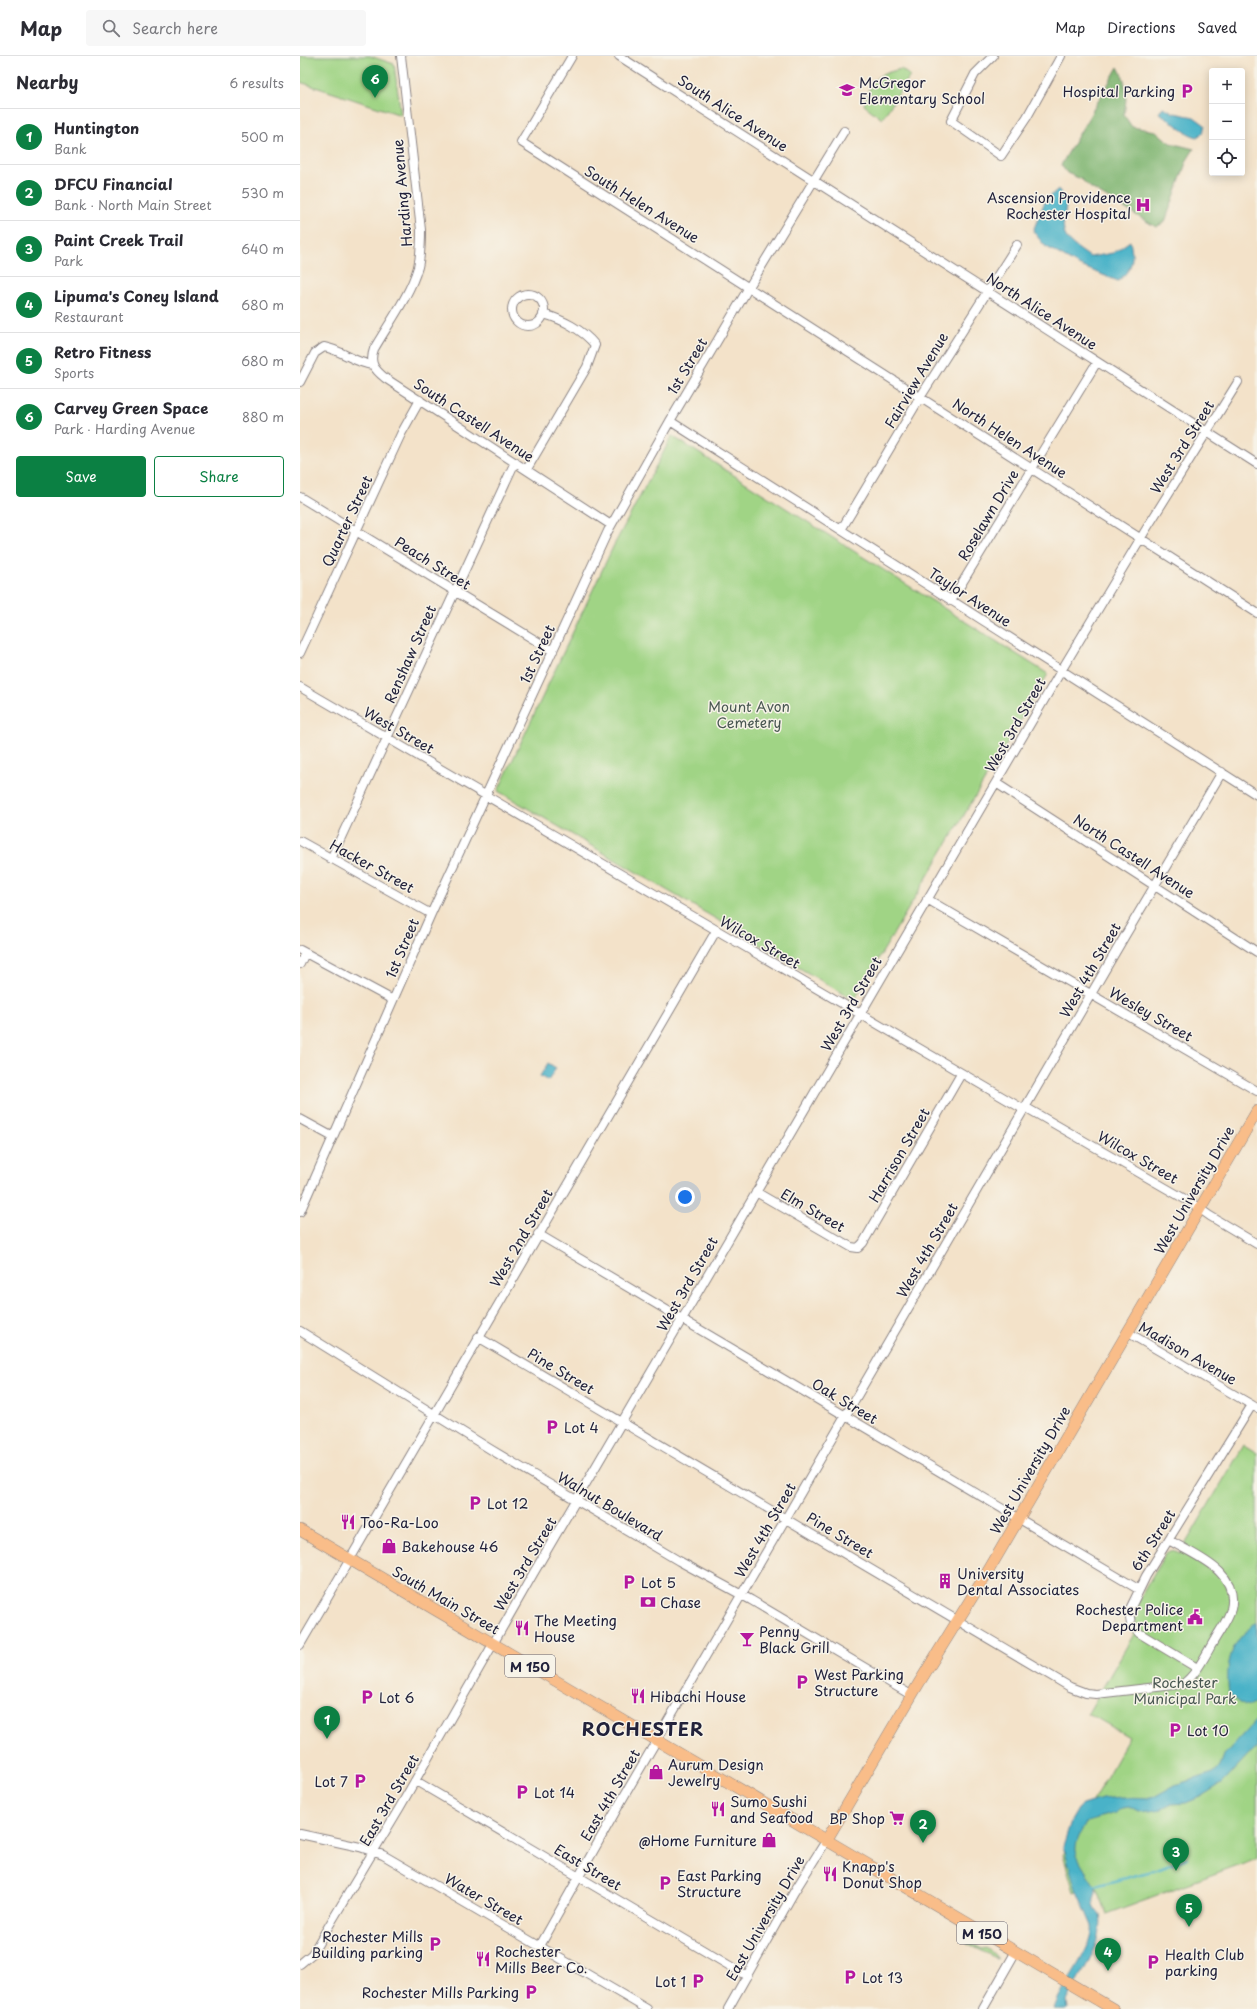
<!DOCTYPE html>
<html lang="en">
<head>
<meta charset="utf-8">
<style>
	body { margin:0; font-family:"Playpen Sans",sans-serif; background:#f7f7f7; color:#2b2b33 }
	.controls { position:absolute; right:12px; top:12px; display:grid; overflow:hidden; border-radius:4px; box-shadow:0 2px 10px #0003 }
	.controls button { width:36px; height:36px; display:grid; place-items:center; padding:0; border:0; border-bottom:1px solid #e1e1e2; background:#fff; color:#2b2b33; font:20px sans-serif }
	.you { position:absolute; left:385px; top:1141px; width:14px; height:14px; margin:-10px; border:3px solid #fff; border-radius:50%; background:#1a73e8; box-shadow:0 0 0 6px #1a73e833 }
	.badge { display:grid; place-items:center; width:26px; height:26px; border-radius:50%; background:#0b8043; color:#fff; font-size:13px; font-weight:700 }
	.pin { position:absolute; translate:-50% -33px; filter:drop-shadow(0 1px 2px #0008) }
	.pin::after { content:''; position:absolute; top:21px; width:14px; height:12px; background:inherit; clip-path:polygon(0 0,100% 0,50% 100%) }
	.list { margin:0; padding:0; list-style:none }
	h2 { display:flex; justify-content:space-between; align-items:center; height:52px; margin:0; padding:0 16px; font-size:17px }
	h2 small { font-size:13px; font-weight:400; color:#7c7c81 }
	.list li { display:grid; grid-template-columns:26px 1fr auto; gap:12px; align-items:center; box-sizing:border-box; height:56px; padding:0 16px; border-top:1px solid #e1e1e2 }
	.list b { display:block; font-size:15px; white-space:nowrap }
	.list p { margin:0; font-size:13px; white-space:nowrap; color:#7c7c81 }
	.list em { font-size:13px; font-style:normal; color:#7c7c81 }
	.actions { display:flex; gap:8px; padding:12px 16px }
	.actions a { flex:1; padding:9px 0; border:1px solid #0b8043; border-radius:4px; text-align:center; font-size:14px; color:#0b8043 }
	.actions .main { background:#0b8043; color:#fff }
	.icon { flex:none; width:22px; height:22px; fill:none; stroke:currentColor; stroke-width:2; stroke-linecap:round; stroke-linejoin:round }
	.map { position:relative; flex:none; width:957px; height:1953px; overflow:hidden }
	header { display:flex; align-items:center; gap:24px; box-sizing:border-box; height:56px; padding:0 20px; background:#fff; border-bottom:1px solid #e1e1e2 }
	header strong { font-size:19px }
	nav { display:flex; gap:22px; margin-inline-start:auto; font-size:14px }
	.search { width:280px; height:36px; background:#f7f7f7; display:flex; align-items:center; gap:10px; box-sizing:border-box; padding:0 14px; border-radius:4px; color:#7c7c81; font-size:15px }
	main { display:flex }
	aside { flex:1; background:#fff }
	.map>svg:first-child { display:block }
</style>
</head>
<body>
<header>
<strong>Map</strong>
<div class="search"><svg class="icon" aria-label="search" viewBox="0 0 24 24"><circle cx="10" cy="10" r="6"/><path d="M15 15l6 6"/></svg>Search here</div>
<nav><a>Map</a><a>Directions</a><a>Saved</a></nav>
</header>
<main>
<aside>
<h2>Nearby<small>6 results</small></h2>
<ul class="list">
<li><span class="badge">1</span><div><b>Huntington</b><p>Bank</p></div><em>500 m</em></li>
<li><span class="badge">2</span><div><b>DFCU Financial</b><p>Bank · North Main Street</p></div><em>530 m</em></li>
<li><span class="badge">3</span><div><b>Paint Creek Trail</b><p>Park</p></div><em>640 m</em></li>
<li><span class="badge">4</span><div><b>Lipuma's Coney Island</b><p>Restaurant</p></div><em>680 m</em></li>
<li><span class="badge">5</span><div><b>Retro Fitness</b><p>Sports</p></div><em>680 m</em></li>
<li><span class="badge">6</span><div><b>Carvey Green Space</b><p>Park · Harding Avenue</p></div><em>880 m</em></li>
</ul>
<div class="actions"><a class="main">Save</a><a>Share</a></div>
</aside>
<div class="map">
<svg width="957" height="1953" viewBox="0 0 957 1953">
	<rect width="100%" height="100%" fill="#f7f3e8"/>
	<filter id="ink" filterUnits="userSpaceOnUse"><feTurbulence type="fractalNoise" baseFrequency=".025" numOctaves="2"/><feDisplacementMap in="SourceGraphic" scale="8" xChannelSelector="R" yChannelSelector="G"/><feConvolveMatrix kernelMatrix="1 2 1 2 8 2 1 2 1" color-interpolation-filters="sRGB"/></filter>
	<filter id="wash" filterUnits="userSpaceOnUse"><feTurbulence type="fractalNoise" baseFrequency=".012" numOctaves="4" result="noise"/><feDisplacementMap in="SourceGraphic" scale="16" xChannelSelector="R" yChannelSelector="G"/><feGaussianBlur stdDeviation="0.9" result="paint"/><feColorMatrix in="noise" values="0 0 0 0 0 0 0 0 0 0 0 0 0 0 0 0 0 1.4 0 .05"/><feComposite in="paint" operator="in"/></filter>
	<g filter="url(#wash)">
		<rect width="100%" height="100%" fill="#f3e2c9"/>
		<path fill="#a0d485" stroke="#617b60" d="M0,0H70L94,8L101,59L0,26Z
			M601,13L610,20L582,63L564,49C573,23 572,20 601,13Z
			M372,380L748,618L554,944L198,735L313,491Z
			M944,1389L957,1397V1802L806,1858L795,1828L774,1836L763,1799L829,1681L788,1657L838,1571L833,1561V1554L865,1498C871,1493 874,1494 880,1497Z
			M667,1885L682,1893L686,1892L694,1898L698,1903L666,1887Z"/>
		<path fill="#80b672" stroke="#516c56" d="M818,11C828,29 827,39 824,59L832,71L856,75L870,87L894,93L887,104L865,166L856,171L791,132L781,123L767,117L761,109Z"/>
		<path fill="#4ab2c8" stroke="#366a82" d="M863,51L874,57L894,61L905,69L903,77L897,81C882,77 872,64 859,57Z
			M758,133L767,145C760,180 761,181 790,201L813,197L830,185C834,205 833,212 818,225L778,209L745,190L733,175L745,145Z
			M248,1007L256,1012L248,1025L240,1020Z
			M957,1567V1645L950,1650L945,1649L929,1638C925,1608 930,1584 957,1567Z
			M957,1663V1692L949,1698L921,1728L900,1741L886,1747L872,1748L862,1753L850,1755L838,1756L829,1751L823,1752L816,1757L787,1765C773,1792 771,1793 788,1819C790,1823 793,1826 795,1830C799,1840 787,1844 800,1858C806,1884 779,1923 767,1945L768,1953H754C760,1931 796,1889 792,1870L776,1833L763,1790L771,1765L778,1753L783,1749L802,1743L821,1741L852,1742L875,1729L913,1717L920,1711L924,1699Z"/>
		<g fill="none" stroke-linecap="round" stroke-linejoin="round">
			<path stroke="#4ab2c8" stroke-width="2.5" d="M795,1830L856,1814L887,1802"/>
		</g>
	</g>
	<g filter="url(#ink)">
		<g fill="none" stroke-linecap="round" stroke-linejoin="round">
			<g stroke="#8a8282" stroke-width="10">
				<path id="minor" d="M101,0L121,174C121,186 121,198 118,211C110,239 89,267 74,293C69,307 74,313 85,322L311,469
					M272,0L221,86L957,557
					M319,0L957,408
					M693,0L675,18L651,65L701,100L727,61L761,0
					M212 254a16 16 0 1 1 32 0a16 16 0 1 1-32 0Z
					M0,326L15,297L24,291C42,294 54,307 73,309
					M370,365L957,739
					M227,413L287,311L295,289C283,274 262,263 243,258
					M0,441L253,595
					M541,474L621,340L717,189
					M651,545L797,306
					M0,597L101,378L120,344
					M0,631L723,1053
					M696,727L957,896
					M0,785L131,858
					M31,803L215,406
					M627,843L957,1035
					M0,894L93,944
					M0,908L5,897
					M725,1051L890,1146L910,1160L957,1188
					M0,1063L33,1081
					M456,1136L551,1191L558,1192L563,1187L661,1018
					M0,1156L131,858L308,475L370,365L449,231L544,75
					M238,1178L838,1533
					M0,1275L190,1393L379,1505L451,1544L611,1639
					M827,1276L957,1352
					M178,1281L770,1631L786,1637L796,1638L883,1628C897,1618 906,1598 915,1583C920,1574 928,1564 931,1553C940,1515 895,1500 869,1484
					M0,1589L416,875
					M897,1612L839,1577L831,1568L829,1555L846,1520L952,1349
					M116,1725L447,1920
					M0,1778L60,1791L83,1799L347,1953
					M240,1890L323,1742L826,878L922,716
					M0,1908L12,1898L100,1751L233,1518L761,615L845,475L938,326
					M428,1953L494,1836L526,1785
					M683,1953L715,1897"/>
			</g>
			<g stroke="#8a8282" stroke-width="12">
				<path id="major" d="M0,1474L813,1953
					M526,1785L619,1627L687,1517L957,1055"/>
			</g>
			<use href="#minor" stroke="#fff" stroke-width="8"/>
			<use href="#major" stroke="#f9bd89" stroke-width="11"/>
		</g>
	</g>
	<defs>
		<g id="school-bare" transform="scale(1.2)"><path d="M0-5L7-2L0 1L-7-2ZM-4 1L0 2.5L4 1V4Q0 6-4 4Z" fill="#b5179e" stroke="#f7f3e8" stroke-width="2.5" paint-order="stroke"/></g>
		<g id="parking-bare" transform="scale(1.2)"><path d="M-3.5-5.5H1a3.5 3.5 0 0 1 0 7H-1V5.5H-3.5ZM-1-3.4V-.6H.8a1.4 1.4 0 0 0 0-2.8Z" fill="#b5179e" stroke="#f7f3e8" stroke-width="2.5" paint-order="stroke"/></g>
		<g id="hospital-bare" transform="scale(1.2)"><path d="M-5-5h3v3.5h4V-5h3V5h-3V1.5h-4V5h-3Z" fill="#b5179e" stroke="#f7f3e8" stroke-width="2.5" paint-order="stroke"/></g>
		<g id="restaurant-bare" transform="scale(1.2)"><path d="M-5-6h1v4h1v-4h1v4h1v-4h1v5L-1.5 .5V6h-2V.5L-5-1ZM5-6V6H3V1.5H1.5Q1.5-4 5-6Z" fill="#b5179e" stroke="#f7f3e8" stroke-width="2.5" paint-order="stroke"/></g>
		<g id="shop-bare" transform="scale(1.2)"><path d="M-5-2.5h2.3a2.7 3.5 0 0 1 5.4 0H5L5.5 6h-11ZM-1.5-2.5h3a1.5 2.3 0 0 0-3 0Z" fill="#b5179e" stroke="#f7f3e8" stroke-width="2.5" paint-order="stroke"/></g>
		<g id="building-bare" transform="scale(1.2)"><path d="M-4-6H4V6H1V3H-1V6H-4ZM-2.5-4.3h1.7v1.8h-1.7ZM.8-4.3h1.7v1.8H.8ZM-2.5-1h1.7V.8h-1.7ZM.8-1h1.7V.8H.8Z" fill="#b5179e" stroke="#f7f3e8" stroke-width="2.5" paint-order="stroke"/></g>
		<g id="bank-bare" transform="scale(1.2)"><path d="M-6-4H6V4H-6ZM0-2.3a2.3 2.3 0 1 0 0 4.6a2.3 2.3 0 1 0 0-4.6Z" fill="#b5179e" stroke="#f7f3e8" stroke-width="2.5" paint-order="stroke"/></g>
		<g id="civic-bare" transform="scale(1.2)"><path d="M-.6-6.5H3V-4.5H.6V-3L4-1V1h2V6H-6V1h2V-1L-.6-3ZM-1.2 2.5V6h2.4V2.5Z" fill="#b5179e" stroke="#f7f3e8" stroke-width="2.5" paint-order="stroke"/></g>
		<g id="bar-bare" transform="scale(1.2)"><path d="M-6-5H6L.8 .8V4.5H3.5V6h-7V4.5H-.8V.8Z" fill="#b5179e" stroke="#f7f3e8" stroke-width="2.5" paint-order="stroke"/></g>
		<g id="supermarket-bare" transform="scale(1.2)"><path d="M-6-5.5h2.5l.6 2H6L4.5 2H-2.5L-4.4-4H-6ZM-1.5 3.2a1.3 1.3 0 1 0 .1 0ZM3 3.2a1.3 1.3 0 1 0 .1 0Z" fill="#b5179e" stroke="#f7f3e8" stroke-width="2.5" paint-order="stroke"/></g>
	</defs>
	<g fill-rule="evenodd">
		<use href="#school-bare" x="547" y="34"/>
		<use href="#parking-bare" x="887" y="35"/>
		<use href="#hospital-bare" x="843" y="149"/>
		<use href="#parking-bare" x="252" y="1371"/>
		<use href="#parking-bare" x="175" y="1447"/>
		<use href="#restaurant-bare" x="48" y="1466"/>
		<use href="#shop-bare" x="89" y="1490"/>
		<use href="#building-bare" x="645" y="1525"/>
		<use href="#parking-bare" x="329" y="1526"/>
		<use href="#bank-bare" x="348" y="1546"/>
		<use href="#civic-bare" x="895" y="1561"/>
		<use href="#restaurant-bare" x="222" y="1572"/>
		<use href="#bar-bare" x="447" y="1583"/>
		<use href="#parking-bare" x="502" y="1626"/>
		<use href="#restaurant-bare" x="338" y="1640"/>
		<use href="#parking-bare" x="67" y="1641"/>
		<use href="#parking-bare" x="875" y="1674"/>
		<use href="#shop-bare" x="356" y="1716"/>
		<use href="#parking-bare" x="60" y="1725"/>
		<use href="#parking-bare" x="222" y="1736"/>
		<use href="#restaurant-bare" x="418" y="1753"/>
		<use href="#supermarket-bare" x="597" y="1762"/>
		<use href="#shop-bare" x="469" y="1784"/>
		<use href="#restaurant-bare" x="530" y="1818"/>
		<use href="#parking-bare" x="365" y="1827"/>
		<use href="#parking-bare" x="135" y="1888"/>
		<use href="#restaurant-bare" x="183" y="1903"/>
		<use href="#parking-bare" x="853" y="1906"/>
		<use href="#parking-bare" x="550" y="1921"/>
		<use href="#parking-bare" x="398" y="1925"/>
		<use href="#parking-bare" x="231" y="1936"/>
	</g>
	<g text-anchor="middle" dominant-baseline="central" stroke-width="3" stroke-linejoin="round" paint-order="stroke">
		<g fill="#f7f3e8" stroke="#62616f" stroke-width="1">
			<rect x="205" y="1599" width="50" height="22" rx="3"/>
			<rect x="657" y="1866" width="50" height="22" rx="3"/>
		</g>
		<g font-size="13" font-weight="bold" fill="#22223b">
			<text x="230" y="1610">M 150</text>
			<text x="682" y="1877">M 150</text>
		</g>
		<g font-size="14" fill="#22223b" stroke="#f7f3e8" text-anchor="start">
			<text x="559" y="26">McGregor<tspan x="559" dy="16">Elementary School</tspan></text>
			<text x="875" y="35" text-anchor="end">Hospital Parking</text>
			<text x="831" y="141" text-anchor="end">Ascension Providence<tspan x="831" dy="16">Rochester Hospital</tspan></text>
			<text x="264" y="1371">Lot 4</text>
			<text x="187" y="1447">Lot 12</text>
			<text x="60" y="1466">Too-Ra-Loo</text>
			<text x="101" y="1490">Bakehouse 46</text>
			<text x="657" y="1517">University<tspan x="657" dy="16">Dental Associates</tspan></text>
			<text x="341" y="1526">Lot 5</text>
			<text x="360" y="1546">Chase</text>
			<text x="883" y="1553" text-anchor="end">Rochester Police<tspan x="883" dy="16">Department</tspan></text>
			<text x="234" y="1564">The Meeting<tspan x="234" dy="16">House</tspan></text>
			<text x="459" y="1575">Penny<tspan x="459" dy="16">Black Grill</tspan></text>
			<text x="514" y="1618">West Parking<tspan x="514" dy="16">Structure</tspan></text>
			<text x="350" y="1640">Hibachi House</text>
			<text x="79" y="1641">Lot 6</text>
			<text x="887" y="1674">Lot 10</text>
			<text x="368" y="1708">Aurum Design<tspan x="368" dy="16">Jewelry</tspan></text>
			<text x="48" y="1725" text-anchor="end">Lot 7</text>
			<text x="234" y="1736">Lot 14</text>
			<text x="430" y="1745">Sumo Sushi<tspan x="430" dy="16">and Seafood</tspan></text>
			<text x="585" y="1762" text-anchor="end">BP Shop</text>
			<text x="457" y="1784" text-anchor="end">@Home Furniture</text>
			<text x="542" y="1810">Knapp's<tspan x="542" dy="16">Donut Shop</tspan></text>
			<text x="377" y="1819">East Parking<tspan x="377" dy="16">Structure</tspan></text>
			<text x="123" y="1880" text-anchor="end">Rochester Mills<tspan x="123" dy="16">Building parking</tspan></text>
			<text x="195" y="1895">Rochester<tspan x="195" dy="16">Mills Beer Co.</tspan></text>
			<text x="865" y="1898">Health Club<tspan x="865" dy="16">parking</tspan></text>
			<text x="562" y="1921">Lot 13</text>
			<text x="386" y="1925" text-anchor="end">Lot 1</text>
			<text x="219" y="1936" text-anchor="end">Rochester Mills Parking</text>
		</g>
		<g font-size="14" fill="#22223b" stroke="#f7f3e8">
			<text transform="translate(433 57) rotate(33)">South Alice Avenue</text>
			<text transform="translate(102 137) rotate(-95)">Harding Avenue</text>
			<text transform="translate(342 148) rotate(32)">South Helen Avenue</text>
			<text transform="translate(742 255) rotate(33)">North Alice Avenue</text>
			<text transform="translate(387 310) rotate(-59)">1st Street</text>
			<text transform="translate(616 324) rotate(-59)">Fairview Avenue</text>
			<text transform="translate(174 364) rotate(33)">South Castell Avenue</text>
			<text transform="translate(710 382) rotate(33)">North Helen Avenue</text>
			<text transform="translate(882 391) rotate(-58)">West 3rd Street</text>
			<text transform="translate(688 459) rotate(-59)">Roselawn Drive</text>
			<text transform="translate(47 465) rotate(-65)">Quarter Street</text>
			<text transform="translate(133 507) rotate(32)">Peach Street</text>
			<text transform="translate(670 541) rotate(33)">Taylor Avenue</text>
			<text transform="translate(110 598) rotate(-66)">Renshaw Street</text>
			<text transform="translate(237 598) rotate(-65)">1st Street</text>
			<text transform="translate(715 669) rotate(-60)">West 3rd Street</text>
			<text transform="translate(99 674) rotate(30)">West Street</text>
			<text transform="translate(834 800) rotate(33)">North Castell Avenue</text>
			<text transform="translate(72 810) rotate(29)">Hacker Street</text>
			<text transform="translate(460 886) rotate(30)">Wilcox Street</text>
			<text transform="translate(102 892) rotate(-67)">1st Street</text>
			<text transform="translate(790 914) rotate(-60)">West 4th Street</text>
			<text transform="translate(551 948) rotate(-60)">West 3rd Street</text>
			<text transform="translate(851 958) rotate(30)">Wesley Street</text>
			<text transform="translate(599 1099) rotate(-60)">Harrison Street</text>
			<text transform="translate(838 1101) rotate(30)">Wilcox Street</text>
			<text transform="translate(894 1134) rotate(-60)">West University Drive</text>
			<text transform="translate(513 1154) rotate(30)">Elm Street</text>
			<text transform="translate(221 1182) rotate(-60)">West 2nd Street</text>
			<text transform="translate(627 1194) rotate(-60)">West 4th Street</text>
			<text transform="translate(387 1228) rotate(-60)">West 3rd Street</text>
			<text transform="translate(888 1297) rotate(30)">Madison Avenue</text>
			<text transform="translate(261 1315) rotate(31)">Pine Street</text>
			<text transform="translate(545 1345) rotate(31)">Oak Street</text>
			<text transform="translate(730 1414) rotate(-60)">West University Drive</text>
			<text transform="translate(310 1450) rotate(31)">Walnut Boulevard</text>
			<text transform="translate(465 1474) rotate(-60)">West 4th Street</text>
			<text transform="translate(540 1479) rotate(31)">Pine Street</text>
			<text transform="translate(853 1484) rotate(-58)">6th Street</text>
			<text transform="translate(225 1508) rotate(-59)">West 3rd Street</text>
			<text transform="translate(146 1544) rotate(30)">South Main Street</text>
			<text transform="translate(310 1739) rotate(-60)">East 4th Street</text>
			<text transform="translate(89 1744) rotate(-60)">East 3rd Street</text>
			<text transform="translate(288 1811) rotate(31)">East Street</text>
			<text transform="translate(184 1843) rotate(30)">Water Street</text>
			<text transform="translate(465 1862) rotate(-60)">East University Drive</text>
		</g>
		<g font-size="14" fill="#485751" stroke="#f7f3e8">
			<text x="449" y="650">Mount Avon<tspan x="449" dy="16">Cemetery</tspan></text>
			<text x="885" y="1626">Rochester<tspan x="885" dy="16">Municipal Park</tspan></text>
		</g>
		<g font-size="18" font-weight="bold" letter-spacing="1" fill="#22223b" stroke="#f7f3e8">
			<text x="343" y="1672">ROCHESTER</text>
		</g>
	</g>
</svg>
<div class="controls">
<button>+</button>
<button>−</button>
<button><svg class="icon" aria-label="locate" viewBox="0 0 24 24"><circle cx="12" cy="12" r="6"/><path d="M12 2v4M12 18v4M2 12h4M18 12h4"/></svg></button>
</div>
<div class="you"></div>
<div class="pin badge" style="left:27px;top:1683px">1</div>
<div class="pin badge" style="left:623px;top:1787px">2</div>
<div class="pin badge" style="left:876px;top:1815px">3</div>
<div class="pin badge" style="left:808px;top:1915px">4</div>
<div class="pin badge" style="left:889px;top:1871px">5</div>
<div class="pin badge" style="left:75px;top:42px">6</div>
</div>
</main>
</body>
</html>
